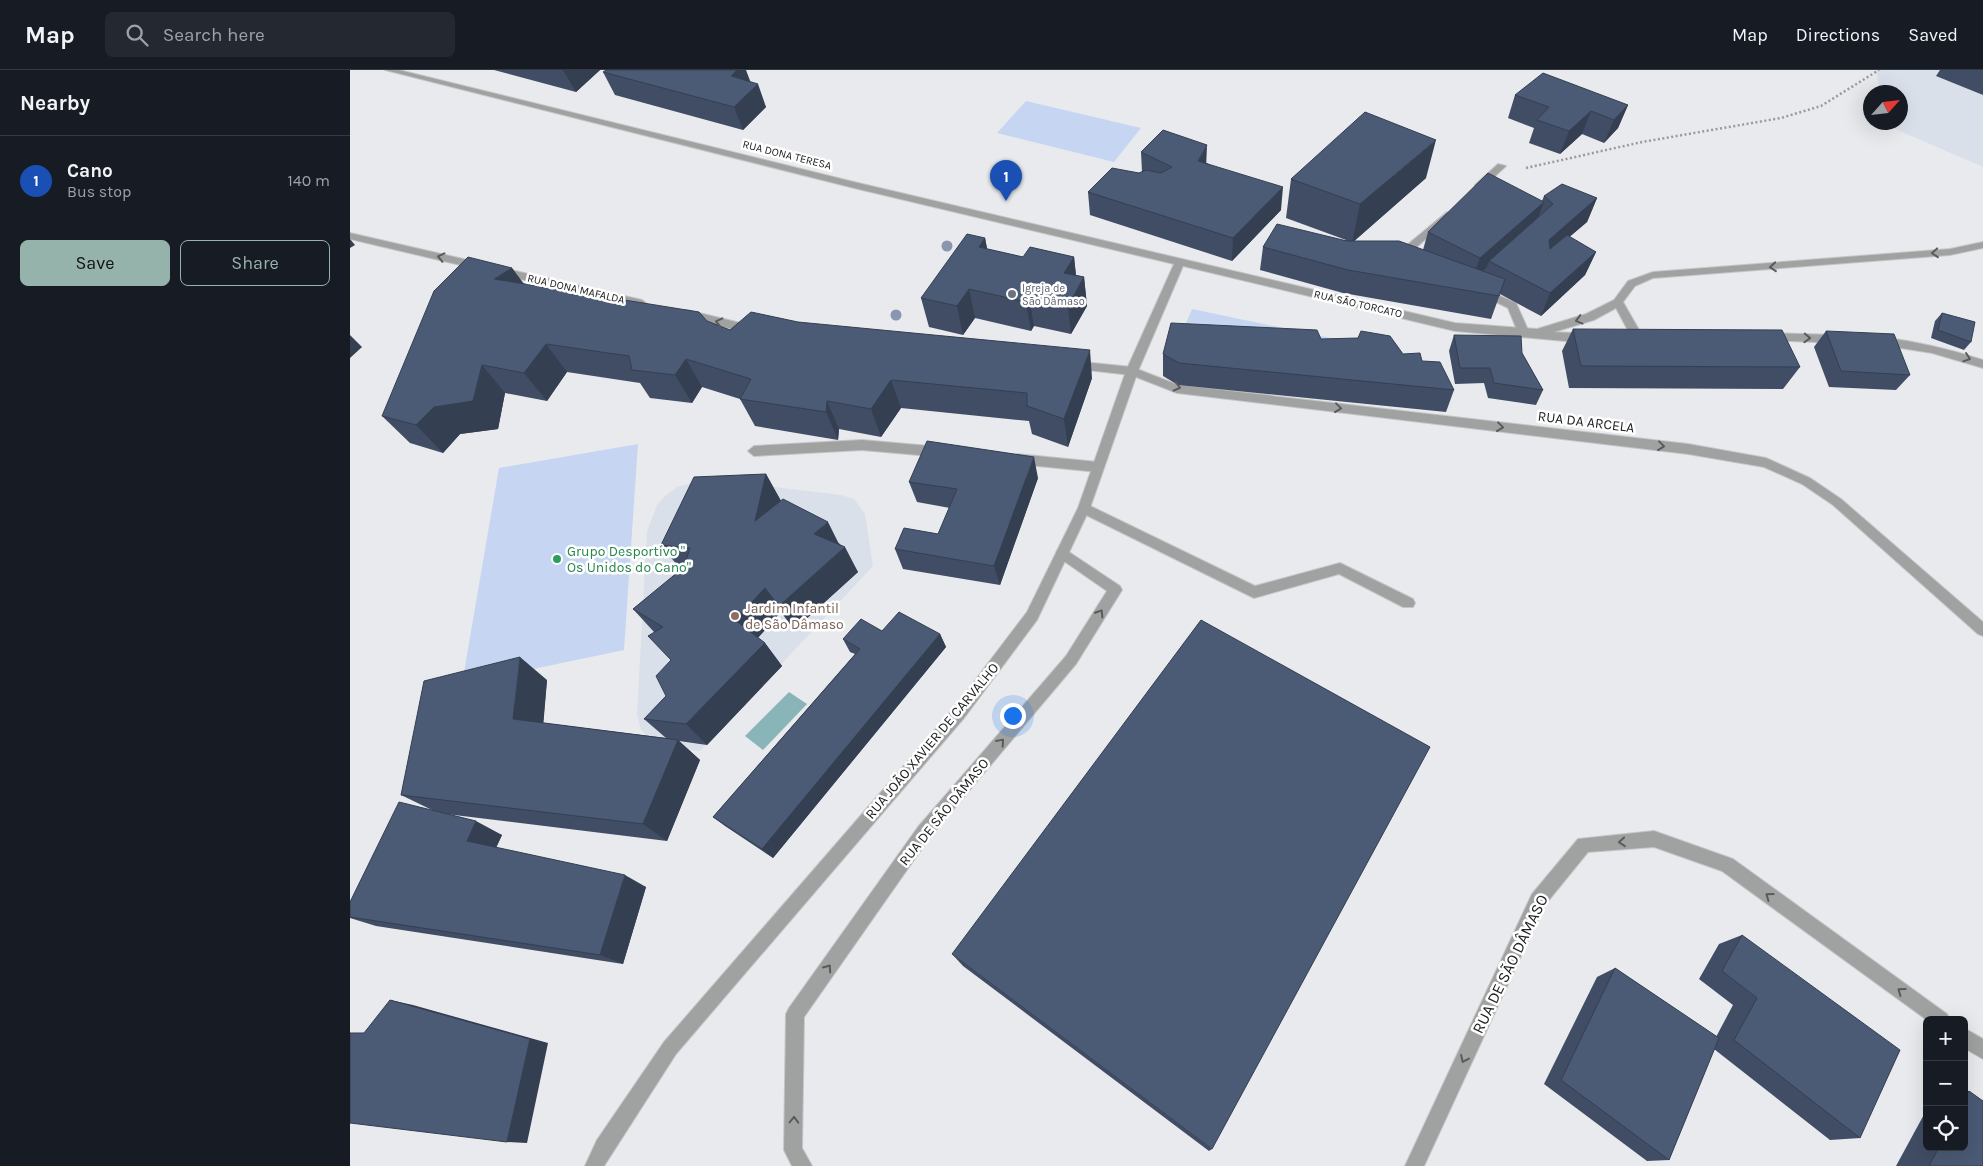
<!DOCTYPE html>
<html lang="en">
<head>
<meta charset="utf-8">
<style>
	body { margin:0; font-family:Karla,sans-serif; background:#242831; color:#f1f3f6 }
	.controls { position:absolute; right:15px; bottom:15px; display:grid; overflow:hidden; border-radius:8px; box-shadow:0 5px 20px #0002 }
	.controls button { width:45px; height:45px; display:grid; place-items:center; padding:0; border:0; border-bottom:1px solid #363941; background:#171b24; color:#f1f3f6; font:25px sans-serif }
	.compass { position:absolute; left:1513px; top:15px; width:45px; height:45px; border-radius:50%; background:#171b24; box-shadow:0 5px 20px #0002; rotate:63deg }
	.you { position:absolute; left:662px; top:645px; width:18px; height:18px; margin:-12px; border:4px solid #fff; border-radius:50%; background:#1a73e8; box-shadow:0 0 0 8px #1a73e833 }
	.badge { display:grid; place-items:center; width:32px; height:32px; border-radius:50%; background:#95b2ab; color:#fff; font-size:16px; font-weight:700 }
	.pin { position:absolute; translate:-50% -41px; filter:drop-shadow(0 1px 2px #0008) }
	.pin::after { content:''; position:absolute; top:26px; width:18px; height:15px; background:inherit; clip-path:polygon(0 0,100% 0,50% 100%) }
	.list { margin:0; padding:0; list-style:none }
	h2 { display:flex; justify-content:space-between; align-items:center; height:65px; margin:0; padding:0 20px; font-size:21px }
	h2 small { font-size:16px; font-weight:400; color:#9ea1a6 }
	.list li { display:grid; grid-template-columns:32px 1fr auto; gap:15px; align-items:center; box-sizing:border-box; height:90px; padding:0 20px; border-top:1px solid #363941 }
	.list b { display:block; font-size:19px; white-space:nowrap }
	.list p { margin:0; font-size:16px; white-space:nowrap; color:#9ea1a6 }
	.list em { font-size:16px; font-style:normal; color:#9ea1a6 }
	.actions { display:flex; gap:10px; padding:15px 20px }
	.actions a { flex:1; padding:11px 0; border:1px solid #95b2ab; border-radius:8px; text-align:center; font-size:18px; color:#95b2ab }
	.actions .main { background:#95b2ab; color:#111 }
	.icon { flex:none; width:28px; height:28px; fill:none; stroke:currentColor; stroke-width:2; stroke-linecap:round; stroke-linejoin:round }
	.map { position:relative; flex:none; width:1633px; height:1096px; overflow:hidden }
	header { display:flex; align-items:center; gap:30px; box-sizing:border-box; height:70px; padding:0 25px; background:#171b24; border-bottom:1px solid #363941 }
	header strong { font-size:24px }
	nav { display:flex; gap:28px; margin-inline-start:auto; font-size:18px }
	.search { width:350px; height:45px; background:#242831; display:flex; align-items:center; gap:12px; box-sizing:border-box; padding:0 18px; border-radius:8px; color:#9ea1a6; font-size:19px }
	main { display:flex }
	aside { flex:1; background:#171b24 }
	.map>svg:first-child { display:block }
</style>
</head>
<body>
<header>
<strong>Map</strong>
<div class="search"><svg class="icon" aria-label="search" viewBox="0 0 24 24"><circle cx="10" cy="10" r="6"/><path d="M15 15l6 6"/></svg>Search here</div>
<nav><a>Map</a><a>Directions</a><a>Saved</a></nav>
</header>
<main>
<aside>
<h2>Nearby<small></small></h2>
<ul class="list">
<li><span class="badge" style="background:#1a4fb4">1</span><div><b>Cano</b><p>Bus stop</p></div><em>140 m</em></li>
</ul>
<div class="actions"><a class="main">Save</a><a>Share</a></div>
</aside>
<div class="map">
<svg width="1633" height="1096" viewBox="0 0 1633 1096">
	<rect width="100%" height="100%" fill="#e8eaed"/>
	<path fill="#dae0ea" d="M1526,0H1633V97L1536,55L1535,53L1550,52V22H1530Z
		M357,409L491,425L504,429L515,444L523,496L350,681L318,678L302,672L291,660L287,644L297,461L307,435L315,426L327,417Z"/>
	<path fill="#c6d6f2" d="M676,31L791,58L764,92L647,63Z
		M842,239L1010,274L832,263Z
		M288,374L274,580L112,614L149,398Z"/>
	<path fill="#89b4b8" d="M439,622L457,634L413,680L395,666Z"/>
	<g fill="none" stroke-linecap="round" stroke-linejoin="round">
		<g stroke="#c4c6c8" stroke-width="2">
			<path id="minor" d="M1148,94L1156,96L1131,119H1125V115Z
				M1097,142L1102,145L1101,147L1062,181L1067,185L1066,187L1051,184V180Z
				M0,163L292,230L297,234L292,238L0,169Z
				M1132,218L1166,233L1179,262L1177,265H1169L1158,238L1128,223V219Z
				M337,240L403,256L409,260L403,264L333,247V241Z
				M723,291L782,297L828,315L1338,374L1416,388L1460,408L1491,429L1633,552V566L1628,564L1483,435L1452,414L1414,397L1338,384L827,323L781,305L719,298V292Z
				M512,370L591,377L597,382L591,387L512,380L404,386L398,381L404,376Z
				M667,384L748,392L754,397L748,402L667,394L661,389Z
				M734,433L905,516L990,493L1063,529L1065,533L1063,537H1053L989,504L904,528L730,442L728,438Z
				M713,478L770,516L772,520L726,594L580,767L454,947L452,1078L462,1096H442L434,1080L436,944L439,938L568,757L716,586L757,521L708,487L706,483L708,479Z
				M1304,761L1383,789L1597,944L1600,950H1577L1372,801L1304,777L1238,782L1194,836L1074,1096H1055L1182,824L1228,769Z
				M1614,958L1633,969V989L1614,978Z"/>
		</g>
		<g stroke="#c4c6c8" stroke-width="2">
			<path id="tertiary" d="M35,0H49L504,112L1105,253L1187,259L1236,244L1264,230L1278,211L1303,202L1600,179L1633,172V178L1600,185L1303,208L1285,216L1273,232L1292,265L1290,268H1282L1266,238L1244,250L1204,262L1242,264V270L1215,271L1105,261L833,196L788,301L740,438L687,550L614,648L326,984L254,1096H235L247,1070L314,972L604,638L677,542L728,438L776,301L824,194L504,118Z
				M1417,263L1488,265L1494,269L1488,273L1413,270L1411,267Z
				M1529,267C1565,271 1599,279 1633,290V298L1582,283L1525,274L1523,271Z"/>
		</g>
		<path stroke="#989a9c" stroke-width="2.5" stroke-dasharray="2 2.5" stroke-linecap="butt" d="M1176,98L1292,72L1431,48L1471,36L1529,0"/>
		<use href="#minor" fill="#a0a2a2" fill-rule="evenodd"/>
		<use href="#tertiary" fill="#a0a2a2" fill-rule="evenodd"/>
	</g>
	<g fill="#8896af">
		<circle cx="597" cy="176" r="5.5"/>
		<circle cx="546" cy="245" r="5.5"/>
	</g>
	<path fill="#404d65" d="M144,0H250L226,22Z
		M1590,0H1633V25L1586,6Z
		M253,2L400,11L416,37L393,60L265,25Z
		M1165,25L1278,35L1268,58L1254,73L1232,64L1210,84L1179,73L1184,58L1158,48Z
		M791,82L857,93L931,140L882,191L740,145L738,122L792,102Z
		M1076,108L1004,171L1073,180L1078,162L1192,131L1194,126L1247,128L1237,152L1219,167L1246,182L1235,205L1191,246L1150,224L1141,249L993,223L910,200L913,177L996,170L936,148L941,109Z
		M635,168L637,179L673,187H724L726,205L734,207L737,236L721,264L684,256L681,261L625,248L613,265L579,257L571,228Z
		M162,198L174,214L357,251L380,260L448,252L742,308L718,377L682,364L679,351L551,338L531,367L489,359L488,370L405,356L390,329L352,317L342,333L300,328L290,313L217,302L197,331L155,323L148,359L110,364L93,383L60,373L32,346Z
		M1592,243L1621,272L1614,280L1581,268L1585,251Z
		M1223,259L1450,297L1433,319L1219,318L1212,281Z
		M1476,261L1560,305L1546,320L1479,317L1464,277Z
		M1104,265L1172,283L1193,320L1186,335L1138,328L1134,313L1105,314L1099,281Z
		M971,269L1053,284L1072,291L1104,320L1096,342L828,315L813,306V284Z
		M416,404L431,431L490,474L508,502L444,560L431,542L408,568L415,573L432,596L357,675L329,671L350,690L317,771L96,744L152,765L146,778L296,817L273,894L26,856L0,848V832L82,740L51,725L197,610L193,653L316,668L294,649L316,626L321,590L304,562L283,539L331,500L311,475Z
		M688,408L650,515L553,499L545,479L588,464L600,438L567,432L559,412Z
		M532,561L590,564L596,577L423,788L375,756L363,747L505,584L500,582L493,569Z
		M1392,865L1510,1068L1480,1070L1364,979L1319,1090L1297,1091L1194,1014L1247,907L1265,898L1366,967L1383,935L1349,909L1369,874Z
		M602,884L862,1079L859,1081L613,896Z
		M1614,1021H1619L1633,1096H1546L1577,1039V1077H1614Z"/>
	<path fill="#343f52" d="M213,0H250L226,22Z
		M387,0H396L402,16L381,6Z
		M408,14L416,37L393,60L384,37Z
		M1278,35L1268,58L1254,73L1264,50Z
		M1241,41L1232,64L1210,84L1219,61Z
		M1086,70L1076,108L1002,173L1010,134Z
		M857,75L856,99L848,91Z
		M933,117L931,140L882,191L883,168Z
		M1247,128L1237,152L1189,193L1199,170Z
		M1194,132L1185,155L1139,191L1136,198L1122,210L1130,188Z
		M635,168L641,198L629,177Z
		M0,169L5,175L0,178Z
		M1246,182L1235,205L1191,246L1200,223Z
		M724,187L727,216L714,203Z
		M162,198L183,227L144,209Z
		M734,207L737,236L721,264L718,236Z
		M619,219L625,248L613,265L607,236Z
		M679,227L684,256L681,261L676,232Z
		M0,265L12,277L0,288Z
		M196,274L217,302L197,331L174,303Z
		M740,280L742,308L718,377L714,349Z
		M336,289L352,317L342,333L325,305Z
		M132,295L155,323L148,359L110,364L93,383L66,355L84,337Z
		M541,310L551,338L531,367L521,339Z
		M477,331L489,359L488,370L476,342Z
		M684,387L688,408L650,515L644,496Z
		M416,404L431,431L405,451Z
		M478,452L491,478L464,464Z
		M495,477L508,502L444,560L429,536Z
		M415,518L431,542L403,573L385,550Z
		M590,564L596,577L423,788L412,779Z
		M415,573L432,596L357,675L336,654Z
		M170,587L197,610L192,670L163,649Z
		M328,670L350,690L317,771L293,754Z
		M126,751L152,765L143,784L117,771Z
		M275,805L296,817L273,894L250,885Z
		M40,930L63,935L198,973L177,1073L157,1072Z"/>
	<path fill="#4b5a75" stroke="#343f52" d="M256,0H387L381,6L408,14L384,37L253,2Z
		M1193,3L1278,35L1264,50L1241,41L1219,61L1187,50L1199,37L1165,25Z
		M1015,42L1086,70L1010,134L941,109Z
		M813,60L857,75L848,91L933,117L883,168L738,122L762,98L789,103L796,100L811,103L822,97L791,82Z
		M1138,103L1194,132L1130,188L1078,162Z
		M1212,114L1247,128L1199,170L1200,179L1217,165L1246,182L1200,223L1139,191L1203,134L1194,126Z
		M927,154L997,171H1049L1155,209L1149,226L998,200L913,177Z
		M617,164L635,168L629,177L673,187L680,177L724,187L714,203L734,207L718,236L679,227L676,232L619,219L607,236L571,228Z
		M118,187L162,198L144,209L349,242L357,251L380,260L401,242L448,252L740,280L714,349L677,336V323L541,310L521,339L477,331L476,342L390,329L401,309L336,289L325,305L282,300L279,286L196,274L174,303L132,295L123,331L84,337L66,355L32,346L84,221Z
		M1592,243L1625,252L1621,272L1588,260Z
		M821,253L967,260L971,269L1008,268L1011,261L1040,266L1053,284L1070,283L1072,291L1090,292L1104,320L829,293L813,284Z
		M1223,259L1432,260L1450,297L1231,296Z
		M1476,261L1544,264L1560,305L1491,301Z
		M1104,265L1171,266L1172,283L1193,320L1144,313L1140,298H1110Z
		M577,371L684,387L644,496L545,479L554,458L588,464L607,419L559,412Z
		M416,404L405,451L433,429L478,452L464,464L495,477L429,536L415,518L385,550L415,573L336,654L294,649L316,626L306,606L321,590L298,566L313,557L283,539L334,497L340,478L311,475L344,407Z
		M549,542L590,564L412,779L363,747L510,579L493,569L511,549L532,561Z
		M851,550L1080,677L862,1079L602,884Z
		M170,587L163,649L328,670L293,754L51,725L74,611Z
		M49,732L126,751L117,771L275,805L250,885L0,847V832Z
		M1392,865L1550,980L1510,1068L1384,970L1407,928L1372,901Z
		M1265,898L1369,968L1319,1090L1211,1010Z
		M40,930L180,969L157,1072L0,1053V963H14Z
		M1619,1021L1633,1031V1096H1579L1589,1077H1614V1030Z"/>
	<defs><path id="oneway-chevron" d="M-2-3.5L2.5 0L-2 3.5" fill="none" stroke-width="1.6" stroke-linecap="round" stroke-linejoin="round" transform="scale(1.25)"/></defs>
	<g stroke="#5a5a5b">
		<use href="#oneway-chevron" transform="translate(1585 183) rotate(175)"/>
		<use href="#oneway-chevron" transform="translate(91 187) rotate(-167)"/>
		<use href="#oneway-chevron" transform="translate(1423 197) rotate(175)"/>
		<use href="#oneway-chevron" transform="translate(1229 250) rotate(165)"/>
		<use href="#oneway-chevron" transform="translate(369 252) rotate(-167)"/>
		<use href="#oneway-chevron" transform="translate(1457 268) rotate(2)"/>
		<use href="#oneway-chevron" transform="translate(1617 288) rotate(19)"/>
		<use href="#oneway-chevron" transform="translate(827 317) rotate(14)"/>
		<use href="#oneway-chevron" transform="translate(988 338) rotate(7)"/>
		<use href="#oneway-chevron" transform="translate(1150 357) rotate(7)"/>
		<use href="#oneway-chevron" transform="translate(1311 376) rotate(7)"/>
		<use href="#oneway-chevron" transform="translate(750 543) rotate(-58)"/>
		<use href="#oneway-chevron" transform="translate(651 672) rotate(-49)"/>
		<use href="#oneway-chevron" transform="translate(1272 772) rotate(175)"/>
		<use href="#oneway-chevron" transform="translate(1419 826) rotate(-144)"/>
		<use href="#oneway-chevron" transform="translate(478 898) rotate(-55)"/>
		<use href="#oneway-chevron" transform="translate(1551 921) rotate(-144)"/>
		<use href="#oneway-chevron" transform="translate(1114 989) rotate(115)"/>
		<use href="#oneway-chevron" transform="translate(444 1050) rotate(-89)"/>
	</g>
	<circle fill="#6b7280" stroke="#fff" stroke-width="2" cx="662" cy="224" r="5"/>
	<circle fill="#2e9e5b" stroke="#fff" stroke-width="2" cx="207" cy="489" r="5"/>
	<circle fill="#8d6e63" stroke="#fff" stroke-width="2" cx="385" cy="546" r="5"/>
	<g text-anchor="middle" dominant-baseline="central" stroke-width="5" stroke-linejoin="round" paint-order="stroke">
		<g font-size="11" fill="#202021" stroke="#fff">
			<text transform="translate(437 85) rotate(14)">RUA DONA TERESA</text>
			<text transform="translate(226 219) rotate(13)">RUA DONA MAFALDA</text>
			<text transform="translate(1008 234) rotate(13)">RUA SÃO TORCATO</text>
		</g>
		<g font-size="11" fill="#5b616d" stroke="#fff" text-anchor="start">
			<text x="672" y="218">Igreja de<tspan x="672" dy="13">São Dâmaso</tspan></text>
		</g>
		<g font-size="14" fill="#202021" stroke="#fff">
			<text transform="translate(1236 352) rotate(7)">RUA DA ARCELA</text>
			<text transform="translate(582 671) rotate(-50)">RUA JOÃO XAVIER DE CARVALHO</text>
			<text transform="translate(594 742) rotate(-51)">RUA DE SÃO DÂMASO</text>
		</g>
		<g font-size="14" fill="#27864d" stroke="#fff" text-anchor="start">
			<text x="217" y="481">Grupo Desportivo "<tspan x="217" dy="16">Os Unidos do Cano"</tspan></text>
		</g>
		<g font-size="14" fill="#785e54" stroke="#fff" text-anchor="start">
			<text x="395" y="538">Jardim Infantil<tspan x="395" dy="16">de São Dâmaso</tspan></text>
		</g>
		<g font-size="16" fill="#202021" stroke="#fff">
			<text transform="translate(1160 894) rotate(-64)">RUA DE SÃO DÂMASO</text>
		</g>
	</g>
</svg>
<div class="controls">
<button>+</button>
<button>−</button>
<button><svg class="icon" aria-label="locate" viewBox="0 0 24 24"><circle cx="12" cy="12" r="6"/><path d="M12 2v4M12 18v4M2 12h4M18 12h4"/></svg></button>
</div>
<svg class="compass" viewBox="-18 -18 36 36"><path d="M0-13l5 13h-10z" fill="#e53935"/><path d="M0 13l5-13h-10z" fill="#9ea1a6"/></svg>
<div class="you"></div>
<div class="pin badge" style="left:656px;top:131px;background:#1a4fb4">1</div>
</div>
</main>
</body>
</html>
